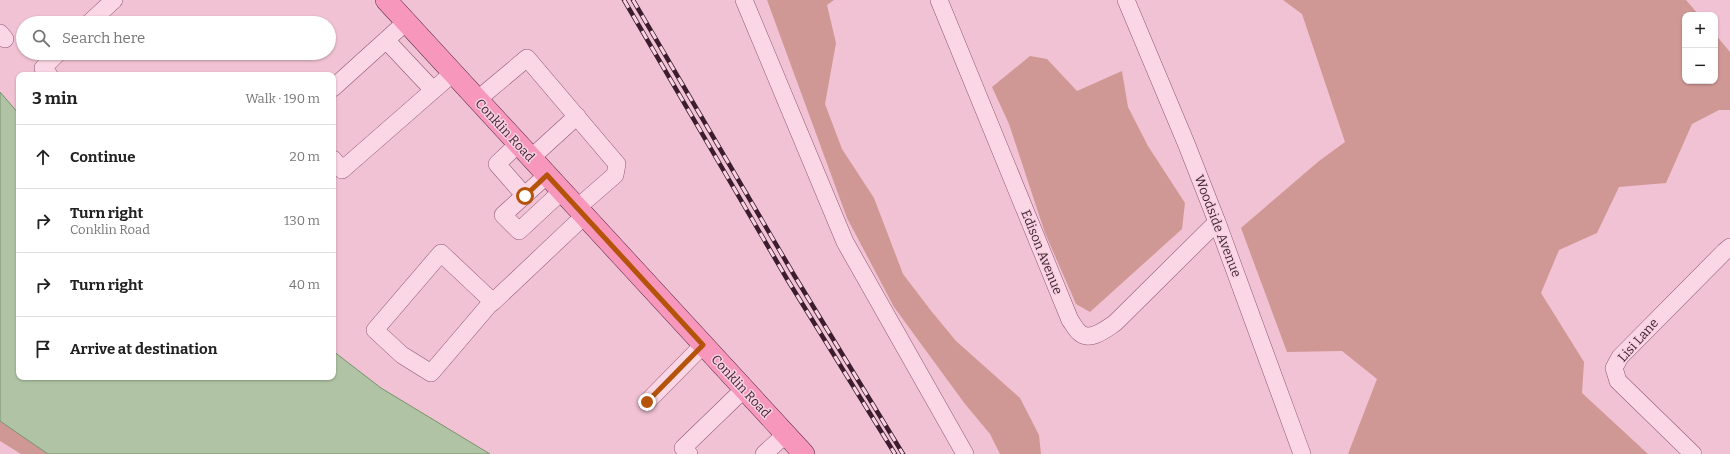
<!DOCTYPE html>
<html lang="en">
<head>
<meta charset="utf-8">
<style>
	body { margin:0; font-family:Bitter,serif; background:#f2f2f2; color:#222 }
	.controls { position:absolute; right:12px; top:12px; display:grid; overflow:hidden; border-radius:8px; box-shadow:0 1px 3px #0004 }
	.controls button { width:36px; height:36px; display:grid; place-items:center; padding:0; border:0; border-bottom:1px solid #e0e0e0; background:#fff; color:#222; font:20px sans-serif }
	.stop { position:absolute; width:12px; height:12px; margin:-9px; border:3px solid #b45309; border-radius:50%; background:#fff }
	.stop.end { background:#b45309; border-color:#fff; box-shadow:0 1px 4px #0008 }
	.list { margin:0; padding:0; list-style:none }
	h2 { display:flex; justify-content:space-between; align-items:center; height:52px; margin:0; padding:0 16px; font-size:17px }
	h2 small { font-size:13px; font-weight:400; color:#767676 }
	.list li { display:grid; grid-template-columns:26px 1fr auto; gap:12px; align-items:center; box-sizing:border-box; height:64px; padding:0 16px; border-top:1px solid #e0e0e0 }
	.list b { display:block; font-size:15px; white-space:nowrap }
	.list p { margin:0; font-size:13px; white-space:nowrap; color:#767676 }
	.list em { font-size:13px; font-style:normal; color:#767676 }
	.icon { flex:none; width:22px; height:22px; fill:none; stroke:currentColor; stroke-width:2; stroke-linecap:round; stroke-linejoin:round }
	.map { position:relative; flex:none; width:1730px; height:454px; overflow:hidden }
	.search { position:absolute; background:#fff; box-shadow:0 1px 3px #0004; left:16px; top:16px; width:320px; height:44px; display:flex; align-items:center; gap:10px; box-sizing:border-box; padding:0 14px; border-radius:22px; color:#767676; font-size:15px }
	.panel { position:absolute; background:#fff; box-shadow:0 1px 3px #0004; left:16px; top:72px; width:320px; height:308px; border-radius:8px }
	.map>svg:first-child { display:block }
</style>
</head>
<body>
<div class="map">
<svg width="1730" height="454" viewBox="0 0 1730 454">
	<rect width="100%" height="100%" fill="#f1c2d3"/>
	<path fill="#d09895" d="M767,0H834L827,5L836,43L825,104L842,149L874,198L903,274L932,312L956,341L1020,398L1039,435L1041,454H1000L990,434L965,404L894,307L847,218Z
		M1283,0H1686L1699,15H1685V81H1715V34L1730,52V110H1719L1692,124L1666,183L1619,187L1597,233L1559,250L1541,293L1584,362L1582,393L1648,454H1348L1377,379L1342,351L1287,352L1241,228L1319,161L1345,142L1302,14Z
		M1030,56L1047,59L1077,91L1122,71L1128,107L1148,146L1185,203L1182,229L1090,312L1076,304L1045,233L1009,124L992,87Z
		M0,421L48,454H21L0,441Z"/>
	<path fill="#b0c4a5" stroke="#77936a" d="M0,92L19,114V377H333V351L381,388L490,454H48L0,421Z"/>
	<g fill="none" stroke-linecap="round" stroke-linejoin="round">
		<g stroke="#8d5774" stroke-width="18">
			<path id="minor" d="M744,0L845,242L965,454
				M939,0L1070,320C1073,324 1076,330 1080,333C1090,342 1106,329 1115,323L1217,222
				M1126,0L1186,143L1217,222L1302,454
				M89,23L114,0
				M0,33L5,39
				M386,40L433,90
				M49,75L43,68L58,53
				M333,88L406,22
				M477,100L527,58L617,164L615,175L577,208
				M518,144L497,164L525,196
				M531,158L577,116
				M333,159L342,170L453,73
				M547,175L503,215L519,231L562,191
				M493,302L441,253L375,330L402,355L431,373L489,305L493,302L584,216
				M647,402L703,345
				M689,454L683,448L744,389
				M764,454L786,434
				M1693,454L1618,381L1614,368L1620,357L1724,252L1730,247"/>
		</g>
		<g stroke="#5a2c48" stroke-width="22">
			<path id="major" d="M386,0L804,454"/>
		</g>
		<use href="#minor" stroke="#fbd6e4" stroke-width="17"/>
		<use href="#major" stroke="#f797bc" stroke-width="21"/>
		<g stroke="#3b1d2f" stroke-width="4.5">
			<path id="rail" d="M624,0L787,279L895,454
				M633,0L794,275L903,454"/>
		</g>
		<use href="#rail" stroke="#f8d2e0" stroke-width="3" stroke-dasharray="9" stroke-linecap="butt"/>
	</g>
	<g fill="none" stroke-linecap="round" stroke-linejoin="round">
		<path stroke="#b45309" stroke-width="5" d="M525,196L547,175L703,345L647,402"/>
	</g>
	<g text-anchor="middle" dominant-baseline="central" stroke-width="3" stroke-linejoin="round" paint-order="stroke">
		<g font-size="13" fill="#3b1d2f" stroke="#f8d2e0">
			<text transform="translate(505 130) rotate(47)">Conklin Road</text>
			<text transform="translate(1218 226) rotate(69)">Woodside Avenue</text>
			<text transform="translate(1042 252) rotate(68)">Edison Avenue</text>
			<text transform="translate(1638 340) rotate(-48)">Lisi Lane</text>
			<text transform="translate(741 386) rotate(47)">Conklin Road</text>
		</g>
	</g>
</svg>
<div class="controls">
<button>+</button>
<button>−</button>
</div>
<div class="stop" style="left:525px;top:196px"></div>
<div class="stop end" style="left:647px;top:402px"></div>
<div class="search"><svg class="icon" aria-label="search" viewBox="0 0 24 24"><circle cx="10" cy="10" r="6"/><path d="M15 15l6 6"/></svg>Search here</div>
<section class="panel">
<h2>3 min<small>Walk · 190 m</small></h2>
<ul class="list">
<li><svg class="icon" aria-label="ahead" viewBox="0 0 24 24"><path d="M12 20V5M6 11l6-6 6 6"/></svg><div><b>Continue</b></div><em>20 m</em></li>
<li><svg class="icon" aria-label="right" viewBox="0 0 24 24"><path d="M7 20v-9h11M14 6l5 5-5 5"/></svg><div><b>Turn right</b><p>Conklin Road</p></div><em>130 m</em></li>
<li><svg class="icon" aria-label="right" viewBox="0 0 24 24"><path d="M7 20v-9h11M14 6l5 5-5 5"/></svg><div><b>Turn right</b></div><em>40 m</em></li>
<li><svg class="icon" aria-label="arrive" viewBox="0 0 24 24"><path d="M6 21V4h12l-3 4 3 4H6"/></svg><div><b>Arrive at destination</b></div></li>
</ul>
</section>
</div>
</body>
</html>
